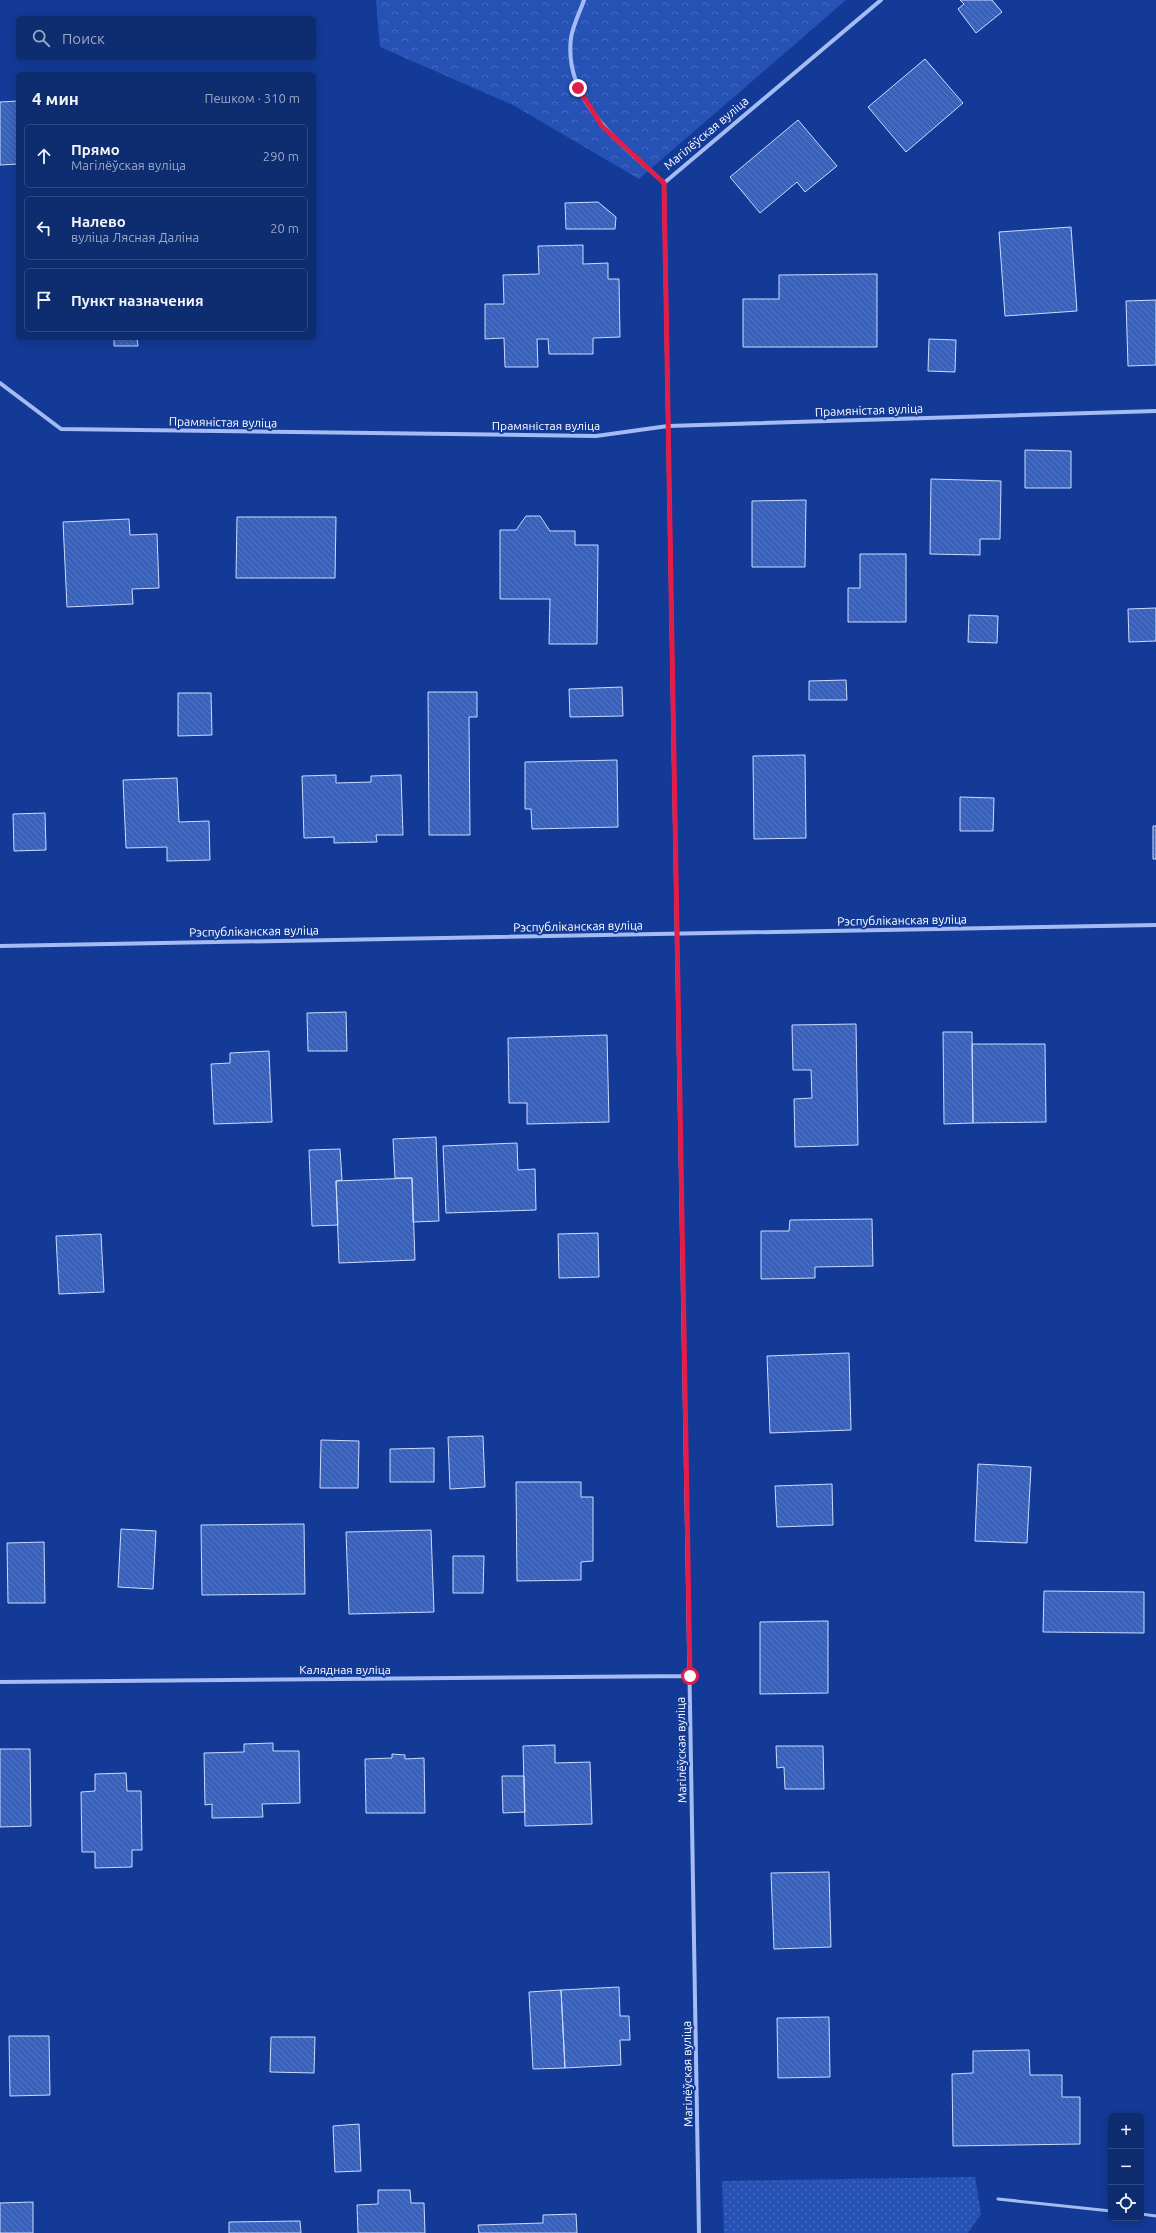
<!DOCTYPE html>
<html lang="ru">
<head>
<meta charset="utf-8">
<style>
	body { margin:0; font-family:Ubuntu,sans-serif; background:#1c3878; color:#f1f3f6 }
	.controls { position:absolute; right:12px; bottom:12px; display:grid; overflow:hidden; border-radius:6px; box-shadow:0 2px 10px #0003 }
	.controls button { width:36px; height:36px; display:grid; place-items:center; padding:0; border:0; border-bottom:1px solid #2e4883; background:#0e2c70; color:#f1f3f6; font:20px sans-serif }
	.stop { position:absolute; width:12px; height:12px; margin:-9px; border:3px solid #e11d48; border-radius:50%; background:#fff }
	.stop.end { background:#e11d48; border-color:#fff; box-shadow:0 1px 4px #0008 }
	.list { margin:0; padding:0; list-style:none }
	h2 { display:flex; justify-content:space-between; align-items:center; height:52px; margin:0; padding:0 16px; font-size:17px }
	h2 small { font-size:13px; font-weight:400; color:#9ba7c3 }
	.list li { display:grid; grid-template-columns:26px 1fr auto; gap:12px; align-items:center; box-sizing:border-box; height:64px; margin:0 8px 8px; padding:0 8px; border:1px solid #2e4883; border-radius:6px }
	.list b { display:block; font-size:15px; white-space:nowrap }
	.list p { margin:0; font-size:13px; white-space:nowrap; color:#9ba7c3 }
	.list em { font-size:13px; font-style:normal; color:#9ba7c3 }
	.icon { flex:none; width:22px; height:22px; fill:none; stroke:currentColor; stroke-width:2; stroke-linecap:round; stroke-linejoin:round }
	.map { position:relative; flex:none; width:1156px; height:2233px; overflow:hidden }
	.search { position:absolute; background:#0e2c70; box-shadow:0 2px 10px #0003; left:16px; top:16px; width:300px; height:44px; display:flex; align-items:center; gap:10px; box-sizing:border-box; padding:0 14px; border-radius:6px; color:#9ba7c3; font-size:15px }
	.panel { position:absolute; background:#0e2c70; box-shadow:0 2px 10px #0003; left:16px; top:72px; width:300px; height:268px; border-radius:6px }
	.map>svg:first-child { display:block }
</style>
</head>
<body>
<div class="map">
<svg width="1156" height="2233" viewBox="0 0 1156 2233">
	<defs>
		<pattern id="grass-dots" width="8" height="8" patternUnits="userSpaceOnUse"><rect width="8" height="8" fill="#2652b5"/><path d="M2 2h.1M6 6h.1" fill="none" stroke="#476cc0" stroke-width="1.8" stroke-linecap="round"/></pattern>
		<pattern id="forest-crowns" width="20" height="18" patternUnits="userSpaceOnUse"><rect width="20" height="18" fill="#2652b5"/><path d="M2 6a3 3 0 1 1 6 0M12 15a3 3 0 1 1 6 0" fill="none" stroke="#476cc0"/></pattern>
		<pattern id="building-back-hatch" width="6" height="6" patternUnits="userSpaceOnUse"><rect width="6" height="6" fill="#3761bc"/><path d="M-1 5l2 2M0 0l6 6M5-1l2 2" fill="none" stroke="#5579c6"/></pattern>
	</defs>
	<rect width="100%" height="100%" fill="#133a96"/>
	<path fill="url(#grass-dots)" d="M975,2177L981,2214L968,2233H724L722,2181Z"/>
	<path fill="url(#forest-crowns)" d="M376,0H846L639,179L513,105L380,47Z"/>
	<path fill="url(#building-back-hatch)" stroke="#cbdbfd" d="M960,0H992L1002,12L976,33L958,9L964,4Z
		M925,59L963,103L906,152L868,107Z
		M18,101V164L0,165V102Z
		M798,120L837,166L805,192L797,182L760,213L730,177Z
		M598,202L616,217L615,229H566L565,203Z
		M1071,227L1077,311L1005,316L999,232Z
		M583,245V264L608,263V279H619L620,337L593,338V354H549L548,339H537L538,367H505L504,338L485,339V304H504L503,275L539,274L538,246Z
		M877,274V347H743V299H779V275Z
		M1156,300V365L1128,366L1126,301Z
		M114,338H137L138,346H114Z
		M929,339L956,340L955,372L928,371Z
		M1025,450L1071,451V488H1025Z
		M931,479L1001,481L1000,539H980V555L930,554Z
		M806,500L805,567H752V501Z
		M526,516H540L550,531H575V545H598L597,644H549L550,599H500V530H516Z
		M237,517H336L335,578H236Z
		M129,519L130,535L157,534L159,588L132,589L133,604L67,607L63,522Z
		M860,554H906V622H848V588H860Z
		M1156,608V641L1129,642L1128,609Z
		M969,615L998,616L997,643L968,642Z
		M846,680L847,700H809V681Z
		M622,687L623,716L570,717L569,689Z
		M428,692H477V717H469L470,835H429Z
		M178,693H211L212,735L178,736Z
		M805,755L806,838L754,839L753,756Z
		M617,760L618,827L532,829L531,809H525V762Z
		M336,775V783L371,782V776L401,775L403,835H376L377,842L334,843V837L304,838L302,776Z
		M177,778L179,822L209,821L210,860L167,861V847L126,848L123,780Z
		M960,797L994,798L993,831H960Z
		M45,813L46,850L14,851L13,814Z
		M1153,826H1156V859H1153Z
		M346,1012L347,1051H308L307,1013Z
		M856,1024L858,1145L795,1147L794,1099L812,1098L811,1070H793L792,1025Z
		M943,1032H972L973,1123L944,1124Z
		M607,1035L609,1122L527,1124V1103H509L508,1038Z
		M972,1044H1045L1046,1122L973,1123Z
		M269,1051L272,1122L214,1124L211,1064L230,1063V1053Z
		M436,1137L439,1221L413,1222L412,1178H395L393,1139Z
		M517,1143L518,1170L535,1169L536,1210L446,1213L443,1146Z
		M340,1149L342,1180L336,1181L338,1225L312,1226L309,1150Z
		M412,1178L415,1260L339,1263L336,1181Z
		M872,1219L873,1266L815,1267V1278L761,1279V1231H789L790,1220Z
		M598,1233L599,1277L559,1278L558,1234Z
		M101,1234L104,1292L59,1294L56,1236Z
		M849,1353L851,1430L770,1433L767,1356Z
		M483,1436L485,1487L450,1489L448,1437Z
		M321,1440L359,1441L358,1488H320Z
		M434,1448V1482H390V1449Z
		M978,1464L1031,1467L1027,1543L975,1541Z
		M516,1482H581V1497H593V1561L581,1562V1580L517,1581Z
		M832,1484L833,1525L777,1527L775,1486Z
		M304,1524L305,1594L202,1595L201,1525Z
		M121,1529L156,1531L153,1589L118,1587Z
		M431,1530L434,1612L349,1614L346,1532Z
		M44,1542L45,1603H8L7,1543Z
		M453,1556H484L483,1593H453Z
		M1044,1591L1144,1592V1633L1043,1632Z
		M828,1621V1693L760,1694V1622Z
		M273,1743V1751H299L300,1803L262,1804L263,1817L212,1818V1804L205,1805L204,1753L244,1752V1744Z
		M555,1745V1763L590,1762L592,1824L525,1826L523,1746Z
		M776,1746H823L824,1789H785L784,1767L777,1768Z
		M0,1749H30L31,1826L0,1827Z
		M392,1754L405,1755V1759L424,1758L425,1813H366L365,1759L392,1758Z
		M126,1773L127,1791H141L142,1850H132V1867L95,1868V1852H82L81,1792L95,1791V1774Z
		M502,1776H524L525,1812L503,1813Z
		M829,1872L831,1947L774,1949L771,1873Z
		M619,1987L620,2016H629L630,2040H620L621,2065L565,2068L561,1990Z
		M561,1990L565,2068L533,2069L529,1992Z
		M829,2017L830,2077L778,2078L777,2018Z
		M9,2036H49L50,2095L10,2096Z
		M271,2037H315L314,2073L270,2072Z
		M1029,2050L1030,2075H1062V2097H1080V2144L953,2146L952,2074L973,2073V2051Z
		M359,2124L361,2171L335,2172L333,2126Z
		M378,2190H410L411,2203H424L425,2233H358L357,2205L378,2204Z
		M33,2202V2233H0V2203Z
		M576,2214L577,2233H479L478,2225L543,2223V2215Z
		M300,2221L301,2233H229V2222Z"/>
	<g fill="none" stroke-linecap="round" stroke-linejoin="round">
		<path stroke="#a4bcf3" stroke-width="3" d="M998,2199L1111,2211
			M1141,2214L1156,2216"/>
		<path stroke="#a4bcf3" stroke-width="4" d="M584,0C580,12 573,25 571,38C563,102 622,144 664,183
			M664,183L699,2233
			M664,183L881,0
			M0,383L61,429L596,436L668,426L1156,411
			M0,946L1156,925
			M0,1682L690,1676"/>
	</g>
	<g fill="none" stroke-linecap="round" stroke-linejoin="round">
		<path stroke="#e11d48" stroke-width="5" d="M578,88L602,126L664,183L690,1676"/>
	</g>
	<g text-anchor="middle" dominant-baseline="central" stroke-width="4" stroke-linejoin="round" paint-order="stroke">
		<g font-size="12" fill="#fff" stroke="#133a96">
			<text transform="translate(706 133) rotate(-40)">Магілёўская вуліца</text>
			<text transform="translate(869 410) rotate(-2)">Прамяністая вуліца</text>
			<text transform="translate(223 422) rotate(1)">Прамяністая вуліца</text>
			<text x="546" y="425">Прамяністая вуліца</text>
			<text transform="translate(902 920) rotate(-1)">Рэспубліканская вуліца</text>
			<text transform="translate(578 926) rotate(-1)">Рэспубліканская вуліца</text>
			<text transform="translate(254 931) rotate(-1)">Рэспубліканская вуліца</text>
			<text x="345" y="1669">Калядная вуліца</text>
			<text transform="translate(681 1750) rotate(-91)">Магілёўская вуліца</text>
			<text transform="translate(687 2074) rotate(-91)">Магілёўская вуліца</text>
		</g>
	</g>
</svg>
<div class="controls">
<button>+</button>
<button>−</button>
<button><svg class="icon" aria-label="locate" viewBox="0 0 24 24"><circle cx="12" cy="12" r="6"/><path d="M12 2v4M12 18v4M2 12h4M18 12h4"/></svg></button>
</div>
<div class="stop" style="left:690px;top:1676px"></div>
<div class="stop end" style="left:578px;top:88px"></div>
<div class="search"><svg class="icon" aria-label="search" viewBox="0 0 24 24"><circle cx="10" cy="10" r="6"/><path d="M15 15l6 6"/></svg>Поиск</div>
<section class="panel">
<h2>4 мин<small>Пешком · 310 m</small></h2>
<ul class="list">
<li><svg class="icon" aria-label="ahead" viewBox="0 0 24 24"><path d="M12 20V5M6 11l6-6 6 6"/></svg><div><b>Прямо</b><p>Магілёўская вуліца</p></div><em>290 m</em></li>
<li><svg class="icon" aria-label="left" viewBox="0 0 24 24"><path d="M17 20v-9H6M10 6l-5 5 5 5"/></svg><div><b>Налево</b><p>вуліца Лясная Даліна</p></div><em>20 m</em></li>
<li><svg class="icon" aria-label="arrive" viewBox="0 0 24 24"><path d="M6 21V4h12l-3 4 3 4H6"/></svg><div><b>Пункт назначения</b></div></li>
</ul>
</section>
</div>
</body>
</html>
